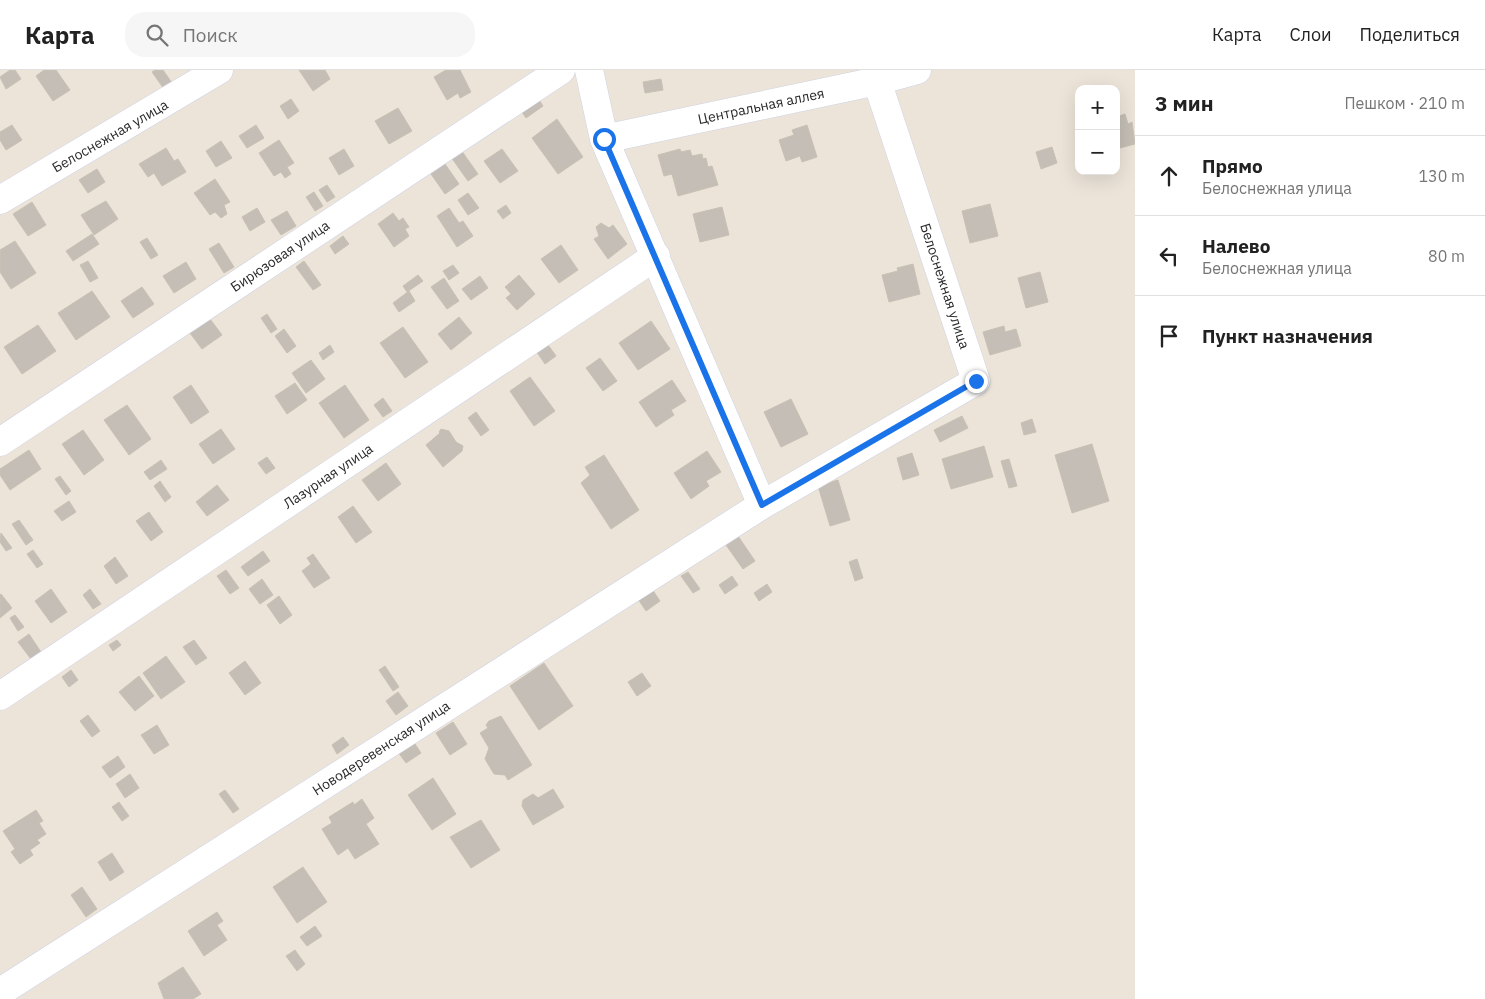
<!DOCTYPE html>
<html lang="ru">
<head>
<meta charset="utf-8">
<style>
	body { margin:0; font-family:"IBM Plex Sans",sans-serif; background:#f6f6f6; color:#222 }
	.controls { position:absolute; right:15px; top:15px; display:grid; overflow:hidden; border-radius:10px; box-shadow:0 5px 20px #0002 }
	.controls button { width:45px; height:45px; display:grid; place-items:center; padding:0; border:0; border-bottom:1px solid #e0e0e0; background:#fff; color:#222; font:25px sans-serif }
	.stop { position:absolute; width:15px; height:15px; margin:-11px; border:4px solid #1a73e8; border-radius:50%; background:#fff }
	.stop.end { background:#1a73e8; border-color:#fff; box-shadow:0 1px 5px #0008 }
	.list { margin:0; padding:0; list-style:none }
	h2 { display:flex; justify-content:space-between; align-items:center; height:65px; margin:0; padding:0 20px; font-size:21px }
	h2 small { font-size:16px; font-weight:400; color:#767676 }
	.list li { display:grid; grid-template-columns:32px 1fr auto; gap:15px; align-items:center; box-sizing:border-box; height:80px; padding:0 20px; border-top:1px solid #e0e0e0 }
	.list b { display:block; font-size:19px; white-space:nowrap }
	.list p { margin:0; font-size:16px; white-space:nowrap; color:#767676 }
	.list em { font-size:16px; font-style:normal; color:#767676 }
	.icon { flex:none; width:28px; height:28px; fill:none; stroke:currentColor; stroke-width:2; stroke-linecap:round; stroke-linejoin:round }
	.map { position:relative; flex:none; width:1135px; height:929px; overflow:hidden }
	header { display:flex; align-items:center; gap:30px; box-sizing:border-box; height:70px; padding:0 25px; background:#fff; border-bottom:1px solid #e0e0e0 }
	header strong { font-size:24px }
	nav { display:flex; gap:28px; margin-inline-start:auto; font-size:18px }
	.search { width:350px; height:45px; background:#f6f6f6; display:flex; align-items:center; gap:12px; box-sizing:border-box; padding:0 18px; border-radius:20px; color:#767676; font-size:19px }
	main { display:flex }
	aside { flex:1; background:#fff }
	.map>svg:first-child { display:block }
</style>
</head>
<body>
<header>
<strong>Карта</strong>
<div class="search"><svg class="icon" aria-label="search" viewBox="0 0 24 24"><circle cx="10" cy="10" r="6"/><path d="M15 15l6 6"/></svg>Поиск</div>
<nav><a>Карта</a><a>Слои</a><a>Поделиться</a></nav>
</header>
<main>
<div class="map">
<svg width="1135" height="929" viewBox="0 0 1135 929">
	<rect width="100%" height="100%" fill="#ece4d9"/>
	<path fill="#c4beb6" stroke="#c8c1b3" d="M10,0H15L21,9L6,19L0,7Z
		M44,0H56L70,20L53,31L36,6Z
		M155,0H163L172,13L164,19L152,2Z
		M299,0H325L330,9L313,21Z
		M446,0H460L471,22L460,28L458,23L447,30L434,7Z
		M661,9L663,20L645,23L643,12Z
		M537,27L543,36L526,48L520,39Z
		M291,29L299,41L288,49L280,36Z
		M398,38L412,61L389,74L375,51Z
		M1125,44L1128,54L1132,52L1135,74L1116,79V47Z
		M557,49L583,87L558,104L532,68Z
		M12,55L22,70L6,80L0,70V62Z
		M256,55L264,68L247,78L239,66Z
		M807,55L817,87L802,92L800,86L786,91L779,70L794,65L792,60Z
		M279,70L294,93L287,97L291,104L285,108L281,102L274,106L259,83Z
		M221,71L232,88L216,97L206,81Z
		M1052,77L1057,93L1041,99L1036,82Z
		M166,78L174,91L178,89L186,102L162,116L154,103L148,107L139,94Z
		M344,79L354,96L339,105L329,88Z
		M502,79L518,101L500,113L484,91Z
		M680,79L681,82L690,80L692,86L702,84L703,89L706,88L708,97L712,96L718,115L678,126L672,104L664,106L658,85Z
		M461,80L478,104L468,111L451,87Z
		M445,94L459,114L445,124L431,104Z
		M97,99L105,112L88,123L79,110Z
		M215,109L230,132L224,135L227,144L221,148L215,142L210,145L194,123Z
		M327,115L335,127L327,132L319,120Z
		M314,122L323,136L315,141L306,127Z
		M468,123L479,138L468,145L458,130Z
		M106,131L118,149L94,165L81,145Z
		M32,132L46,155L28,166L13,144Z
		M990,134L998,166L970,173L962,141Z
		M506,135L511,143L503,149L497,141Z
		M722,137L729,165L700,172L693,144Z
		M257,138L265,152L250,161L242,147Z
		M449,138L459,153L463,151L473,166L457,177L437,146Z
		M287,141L296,156L281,165L271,150Z
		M393,143L399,151L403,148L409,157L405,159L409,166L394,177L378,154Z
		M601,153L609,158L613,155L627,174L608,189L594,169L599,166L596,157Z
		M92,164L99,174L73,191L66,181Z
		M343,166L349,174L335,184L330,176Z
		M147,168L158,185L151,189L140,172Z
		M15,171L36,203L11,219L0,202V180Z
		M219,173L234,197L224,203L209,179Z
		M561,175L578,200L559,213L541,189Z
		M88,191L98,208L90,212L80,195Z
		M304,191L321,215L313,220L296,197Z
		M186,192L196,209L174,223L163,206Z
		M913,194L920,224L889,232L882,205L898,201L897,198Z
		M453,195L459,203L449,210L443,201Z
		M1040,202L1048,232L1026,238L1018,208Z
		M418,205L423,211L407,222L403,216Z
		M519,205L535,224L517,240L506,228L511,224L505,217Z
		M480,206L488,218L471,230L462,219Z
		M444,208L459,231L447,239L431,217Z
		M142,217L154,234L133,248L121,231Z
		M92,221L110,247L76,270L58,243Z
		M409,221L415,231L399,242L393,233Z
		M267,244L277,259L271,263L261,248Z
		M459,247L472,263L451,280L438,264Z
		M210,249L222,265L202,279L190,263Z
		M651,251L670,279L638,300L619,273Z
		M38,255L56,281L22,304L4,277Z
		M1004,256L1005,262L1016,259L1021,276L990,285L983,262Z
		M403,257L428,292L405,308L380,273Z
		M284,259L296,276L287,283L275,266Z
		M543,268L556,286L545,294L532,275Z
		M330,275L334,282L323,290L319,283Z
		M600,288L617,311L603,321L586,298Z
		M311,290L325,309L306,323L292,303Z
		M530,307L555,341L534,356L510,321Z
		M672,310L686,331L671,340L674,345L656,357L639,332Z
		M295,313L307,330L287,344L275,326Z
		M191,315L209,342L191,354L173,327Z
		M345,315L369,350L344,368L319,333Z
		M383,328L392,341L383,347L374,335Z
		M791,329L808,364L781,377L764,342Z
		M127,335L151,369L129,385L104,350Z
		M476,342L489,360L481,366L468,348Z
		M962,346L968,358L940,372L934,360Z
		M1032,349L1036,362L1024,365L1021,353Z
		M221,359L235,379L213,394L199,374Z
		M441,359L449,361L456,372L463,376L462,381L443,397L426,375L440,363L439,362Z
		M83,360L104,390L84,405L62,374Z
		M1092,374L1109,431L1072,443L1055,385Z
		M984,376L993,407L951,419L942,389Z
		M29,380L41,399L10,420L0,405V399Z
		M707,381L721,402L706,411L709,416L691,429L674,403Z
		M912,383L919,405L903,410L897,388Z
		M604,385L639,440L611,459L581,413L590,405L585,397Z
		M267,387L275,398L266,404L258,393Z
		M1009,389L1017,416L1009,418L1001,391Z
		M161,390L167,399L150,410L144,402Z
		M386,393L401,414L378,431L362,410Z
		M60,406L71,421L66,425L55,409Z
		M838,410L850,450L830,456L818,416Z
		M160,411L171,427L165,432L154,416Z
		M217,415L229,430L207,446L196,432Z
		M69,431L76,442L62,451L54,441Z
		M353,436L372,462L356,473L338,447Z
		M149,442L163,462L151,471L136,451Z
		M19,450L33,470L26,475L12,454Z
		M1,463L12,478L6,481L0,472Z
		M738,466L755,491L743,499L726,475Z
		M33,480L43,494L37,498L27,484Z
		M263,481L270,491L248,506L241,497Z
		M313,484L330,508L314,518L302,501L311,494L307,488Z
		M115,487L128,506L116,514L104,496Z
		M857,489L863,508L855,511L849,492Z
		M226,500L239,518L230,524L217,506Z
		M688,502L700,519L693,523L681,506Z
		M732,506L738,515L725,524L719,515Z
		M262,509L273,525L260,534L249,519Z
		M767,514L772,522L759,531L754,523Z
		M51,519L67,542L51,553L35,531Z
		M90,519L101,534L93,539L83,525Z
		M652,519L660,531L646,541L638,529Z
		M1,524L12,538L0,548V525Z
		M279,526L292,545L280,554L267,535Z
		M15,545L24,557L18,561L10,548Z
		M29,564L41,582L31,589L18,572Z
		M117,570L121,575L113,581L109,575Z
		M194,570L207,588L196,595L183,577Z
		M166,586L185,612L161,629L143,603Z
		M245,591L261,613L245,625L229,603Z
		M544,593L573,636L539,660L510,616Z
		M385,596L399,617L393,621L379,600Z
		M71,600L78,610L69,617L62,607Z
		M642,603L651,616L637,626L628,612Z
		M139,606L154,626L135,641L119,622Z
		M398,622L408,636L396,645L386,631Z
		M88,645L100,661L92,667L80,651Z
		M501,646L532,695L508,710L505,705L494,704L485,689L489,678L480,663L488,658L486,655L489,651Z
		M453,652L467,674L450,685L436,663Z
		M157,655L169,675L154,684L141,665Z
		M343,667L349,675L337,684L332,675Z
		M413,671L421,683L406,693L398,682Z
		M118,686L125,697L110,708L102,697Z
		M130,704L139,718L125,728L116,714Z
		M433,708L456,744L432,760L408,725Z
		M553,719L564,737L533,755L522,736L523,730L533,724L538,728Z
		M225,720L239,739L233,743L219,724Z
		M362,729L374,748L366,754L379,774L355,789L348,778L338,785L322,759L332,753L329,747L353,732L354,735Z
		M119,732L129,746L122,751L112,737Z
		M36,740L43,751L39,753L46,764L37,770L40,773L30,780L33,785L20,794L11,782L15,779L3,761Z
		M481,750L500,780L471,798L450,767Z
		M112,783L124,802L110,811L98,792Z
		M303,797L327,832L297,853L273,817Z
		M82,817L97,839L86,847L71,825Z
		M217,842L223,851L217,855L227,870L204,886L188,861Z
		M315,856L322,866L307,876L300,867Z
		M295,880L305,894L297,901L286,886Z
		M183,897L201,924L193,929H164L158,913Z"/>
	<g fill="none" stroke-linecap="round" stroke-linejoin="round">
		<g stroke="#ced2e3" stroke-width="29">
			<path id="minor" d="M589,0L604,69L762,435L976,311L877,11
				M604,69L877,11L917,0
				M0,130L219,0
				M0,372L561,0
				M0,626L656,186
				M0,922L762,435"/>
		</g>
		<use href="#minor" stroke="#fff" stroke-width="28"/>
	</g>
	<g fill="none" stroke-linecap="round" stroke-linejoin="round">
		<path stroke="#1a73e8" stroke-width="6" d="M604,69L762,435L976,311"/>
	</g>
	<g text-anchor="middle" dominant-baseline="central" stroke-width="5" stroke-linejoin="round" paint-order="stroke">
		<g font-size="14" fill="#292929" stroke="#fff">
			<text transform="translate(761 36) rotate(-12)">Центральная аллея</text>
			<text transform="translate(110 66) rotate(-30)">Белоснежная улица</text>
			<text transform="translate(280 186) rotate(-34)">Бирюзовая улица</text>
			<text transform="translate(945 216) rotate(72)">Белоснежная улица</text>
			<text transform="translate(328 406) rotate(-34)">Лазурная улица</text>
			<text transform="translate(381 678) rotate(-33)">Новодеревенская улица</text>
		</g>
	</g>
</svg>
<div class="controls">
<button>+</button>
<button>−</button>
</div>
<div class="stop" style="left:604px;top:69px"></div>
<div class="stop end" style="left:976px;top:311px"></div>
</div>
<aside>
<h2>3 мин<small>Пешком · 210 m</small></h2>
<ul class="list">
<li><svg class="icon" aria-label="ahead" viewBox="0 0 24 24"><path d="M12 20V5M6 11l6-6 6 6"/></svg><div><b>Прямо</b><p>Белоснежная улица</p></div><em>130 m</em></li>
<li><svg class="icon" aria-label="left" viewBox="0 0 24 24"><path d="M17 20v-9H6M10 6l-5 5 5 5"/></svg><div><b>Налево</b><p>Белоснежная улица</p></div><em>80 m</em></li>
<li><svg class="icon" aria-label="arrive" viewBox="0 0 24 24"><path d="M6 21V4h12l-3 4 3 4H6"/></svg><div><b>Пункт назначения</b></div></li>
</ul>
</aside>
</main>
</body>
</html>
